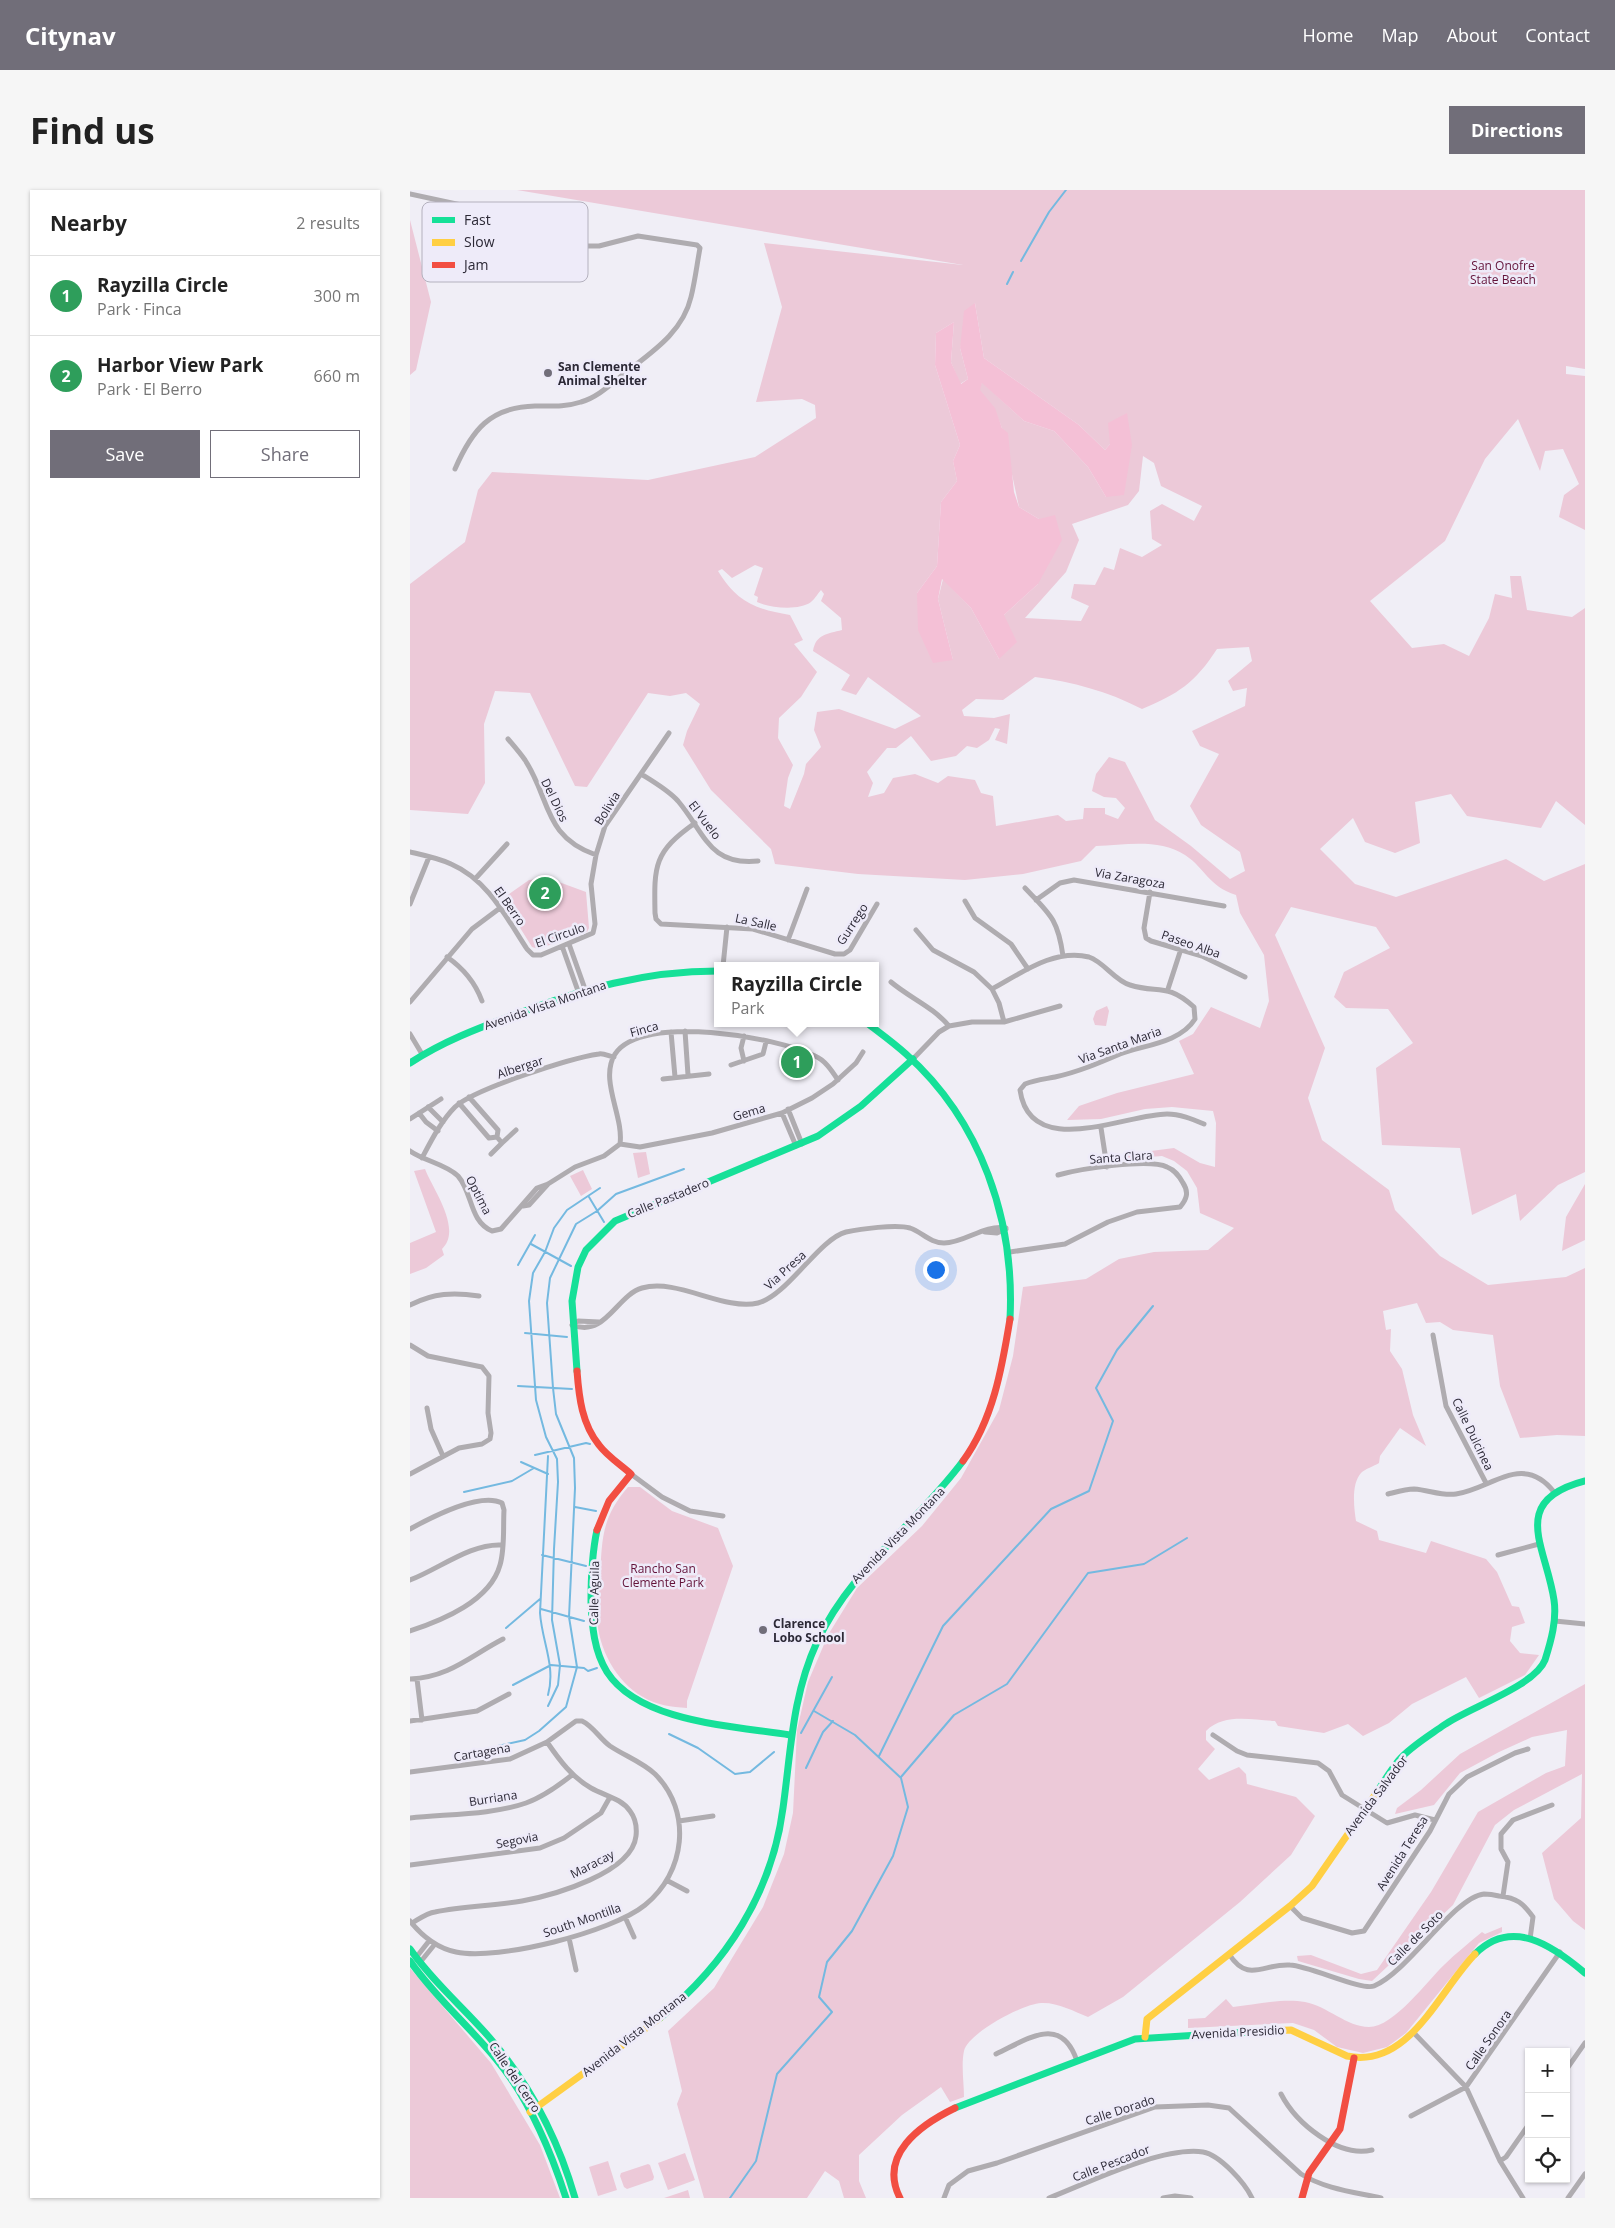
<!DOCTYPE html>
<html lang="en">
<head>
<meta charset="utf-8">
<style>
	body { margin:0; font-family:"Open Sans",sans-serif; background:#f6f6f6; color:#222 }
	.controls { position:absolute; right:15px; bottom:15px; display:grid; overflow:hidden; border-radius:0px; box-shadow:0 1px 4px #0004 }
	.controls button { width:45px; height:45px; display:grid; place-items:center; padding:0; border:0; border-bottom:1px solid #e0e0e0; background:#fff; color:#222; font:25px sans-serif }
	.you { position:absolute; left:525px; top:1079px; width:18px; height:18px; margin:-12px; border:4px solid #fff; border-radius:50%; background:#1a73e8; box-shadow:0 0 0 8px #1a73e833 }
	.badge { display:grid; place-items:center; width:32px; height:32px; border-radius:50%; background:#716e79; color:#fff; font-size:16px; font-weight:700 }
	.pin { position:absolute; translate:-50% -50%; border:2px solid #fff; box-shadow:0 1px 5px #0006 }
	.popup { position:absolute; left:304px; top:772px; width:165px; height:65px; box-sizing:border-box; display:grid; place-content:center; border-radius:0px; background:#fff; filter:drop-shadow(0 1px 4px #0005); font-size:16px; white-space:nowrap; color:#767676 }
	.popup b { font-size:19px; color:#222 }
	.popup::after { content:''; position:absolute; left:50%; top:100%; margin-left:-10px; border:10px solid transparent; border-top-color:#fff }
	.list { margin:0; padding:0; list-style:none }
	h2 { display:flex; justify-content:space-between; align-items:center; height:65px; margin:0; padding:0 20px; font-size:21px }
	h2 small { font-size:16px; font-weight:400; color:#767676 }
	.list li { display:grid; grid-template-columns:32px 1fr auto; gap:15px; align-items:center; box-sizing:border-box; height:80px; padding:0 20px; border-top:1px solid #e0e0e0 }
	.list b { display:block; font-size:19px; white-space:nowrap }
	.list p { margin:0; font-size:16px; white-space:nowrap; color:#767676 }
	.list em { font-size:16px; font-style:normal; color:#767676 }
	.actions { display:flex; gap:10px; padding:15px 20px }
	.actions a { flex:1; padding:11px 0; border:1px solid #716e79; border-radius:0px; text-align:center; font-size:18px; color:#716e79 }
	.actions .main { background:#716e79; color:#fff }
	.icon { flex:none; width:28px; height:28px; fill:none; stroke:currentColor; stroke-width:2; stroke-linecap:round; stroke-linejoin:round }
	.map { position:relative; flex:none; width:1175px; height:2008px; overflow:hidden; border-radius:0px }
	header { display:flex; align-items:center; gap:30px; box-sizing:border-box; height:70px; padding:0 25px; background:#716e79; color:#fff }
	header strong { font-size:24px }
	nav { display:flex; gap:28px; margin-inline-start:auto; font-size:18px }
	.intro { display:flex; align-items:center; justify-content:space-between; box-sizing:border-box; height:120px; padding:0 30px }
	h1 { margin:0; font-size:35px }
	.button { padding:12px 22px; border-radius:0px; background:#716e79; color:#fff; font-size:18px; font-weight:700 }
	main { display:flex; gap:30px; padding:0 30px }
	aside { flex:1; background:#fff; border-radius:0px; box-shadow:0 1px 4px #0004 }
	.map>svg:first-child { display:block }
</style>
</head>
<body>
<header>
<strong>Citynav</strong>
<nav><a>Home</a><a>Map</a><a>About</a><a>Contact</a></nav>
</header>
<div class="intro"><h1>Find us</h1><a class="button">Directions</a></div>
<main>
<aside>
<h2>Nearby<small>2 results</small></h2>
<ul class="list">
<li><span class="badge" style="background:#2e9e5b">1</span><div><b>Rayzilla Circle</b><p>Park · Finca</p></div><em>300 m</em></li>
<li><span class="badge" style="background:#2e9e5b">2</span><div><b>Harbor View Park</b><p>Park · El Berro</p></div><em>660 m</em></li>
</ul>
<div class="actions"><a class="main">Save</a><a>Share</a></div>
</aside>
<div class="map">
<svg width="1175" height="2008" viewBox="0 0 1175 2008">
	<rect width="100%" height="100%" fill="#f0eef6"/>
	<path fill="#ecc9d8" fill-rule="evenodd" d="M107,0H1175V179L1156,176V184L1175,186V340L1149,327L1154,305L1169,294L1153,259L1135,261L1130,281L1108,229L1075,269L1035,351L960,411L1002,458L1034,454L1059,466L1079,428L1085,404L1102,408L1100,386H1111L1117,420L1162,427L1175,418V635L1146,611L1131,638L1057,626L1041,604L1005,612L1010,653L985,663L955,652L943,628L910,659L945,694L986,707L1096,669L1134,691L1175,674V982L1148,995L1110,1031L1106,1004L1062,1025L1050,958L972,955L966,878L1003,853L978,819L936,818L924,807L934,782L980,758L966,737L881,717L865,745L915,858L898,908L912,950L979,1000L985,1020L1030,1066L1078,1095L1156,1087L1175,1078V1246L1147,1245L1110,1248L1090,1196L1083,1145L1043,1140L1030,1132L1016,1133L1007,1113L973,1121L976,1140L981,1139L980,1161L992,1179L1003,1225L1016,1256L990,1238L970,1266L969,1273C964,1276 955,1279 951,1283C941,1294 944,1318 946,1331L967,1341L969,1350L1016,1363L1021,1351L1076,1369L1087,1382L1102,1416L1109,1417L1115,1433L1102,1437L1100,1451L1110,1463L1129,1465L1115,1485L1069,1508L1056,1487L1002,1514L979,1533L953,1546L938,1534L914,1543L868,1536L865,1531C841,1530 814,1523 796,1541V1550L805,1559L788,1579L799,1590L829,1577L836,1584L837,1594L886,1607L905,1626L881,1665L830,1712L713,1807L678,1827C663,1821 647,1812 631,1813C613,1814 558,1843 554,1861C551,1875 554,1893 554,1907L540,1912L531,1897L492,1925L449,1965V1991L456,2008H434L429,1991L415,1981L397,2008H294L267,1914L272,1901L258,1841L304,1798L353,1717L374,1664L383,1623L387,1540L398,1492L418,1445L447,1398L512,1336L551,1288L589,1220L603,1166L613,1097L676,1089L709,1069L744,1062L798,1060L824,1038L790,1023L787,998L777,981L764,971L752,966L714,969L718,964L764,958L790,973L805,977L806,933L803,921L762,917L735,919L691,929L657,930L669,916L707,903L784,884L769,851L783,844L801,817L850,838L859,811L854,765L830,723L826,705C798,696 796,679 775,665C749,648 715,655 686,656L671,671L613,684L555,690L448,684L365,674L361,659L301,600L273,555L277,541L290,514L276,503L260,506L238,503L177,597L165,596L120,503L85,501L74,534L75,593L58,624L0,620V394L55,352L68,300L82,282L238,290L345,267L406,228L405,215L392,209L346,212L372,117L354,53L553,75ZM565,113L574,168L669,235L695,260L700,254L696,307L678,277L644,241L614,231L572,192L569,200L584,218L592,238L609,317L629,329L628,394L594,425L589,469L561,418L533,389L528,409L543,470L507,403L527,376L531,312L547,291L543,271L550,255L525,175L526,143L544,132L541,172L550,194L558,189L550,158ZM733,266L744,273L751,296L792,316L784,331L752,314L740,321L742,349L752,355L732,367L710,358L704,380L694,377L685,395L664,394L661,408L679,416L671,431L615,428L656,382L669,350L662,334L718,315L729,301ZM345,375L353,378L344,405L348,407L347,412C360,418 389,421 401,412C405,409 408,403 411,400L414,404L411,411L431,428L432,440C417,444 406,444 403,461L440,485L431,500L446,505L458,487L511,526L485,539L429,519L407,522L404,540L411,557L396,574L394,584L380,619L374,616L378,588L383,575L368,548L369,528L391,507L407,482L384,454L393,450L380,425C345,419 327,412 308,381L312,379L322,388ZM839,457L842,471L818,491L823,501L837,498L835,516L782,541L790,556L809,564L780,616L791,635L830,662L835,681L820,689L781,656L745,630L715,572L699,567L686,584L682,601L694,607L706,608L715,618L708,629L695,624V618H674L673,629L656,631L648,625L586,636L583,606L571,603L565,590L538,586L528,593L505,584L483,588L474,603L458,607L463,593L457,582L477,558H486L501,546L521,571L546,566L557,556L567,558L579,550L585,538L590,539L585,550L597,554L600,524L584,528L554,526L552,520L566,509L593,510L625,487C663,492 697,501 732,519C768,504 785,493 807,459Z
		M0,30L21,112L6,180L0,185Z
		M138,688L176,702L179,738L177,742L128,759L122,757L92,709L119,690Z
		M697,816L699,821L696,836L685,835L683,829L686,821Z
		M383,865L402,871L378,883Z
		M236,962L240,984L228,988L223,963Z
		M15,979C22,998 53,1039 32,1059L34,1065L16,1078L0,1084V1053L26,1042L4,981Z
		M173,980L182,999L171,1006L160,986Z
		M1175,994V1050L1152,1061L1156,1027Z
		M218,1297H230L262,1321L308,1338L323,1376L277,1511V1518C262,1517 246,1515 233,1507C206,1492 188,1458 187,1427C187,1415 189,1402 190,1389C192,1350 191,1328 218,1297Z
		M1175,1494V1740L1163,1731L1144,1709L1132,1663L1171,1628L1172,1584L1104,1620L1085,1635L1043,1715L962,1791L949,1789L888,1771L887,1766L901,1765L951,1784L967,1780L1021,1702L1068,1622L1136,1583L1155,1576L1157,1540L1122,1547L1089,1562L1050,1583L1024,1615L985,1624L987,1618L1011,1600L1050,1564Z
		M1092,1737V1742L1069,1753L996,1843L977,1857L953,1863L927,1857L904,1840L883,1833L778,1838V1829L795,1828L816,1809L823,1817C845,1815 872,1808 895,1812C917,1816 937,1837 959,1837C984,1837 1017,1791 1034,1775C1046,1763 1059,1753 1072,1742L1075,1744Z
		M0,1778L81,1873L130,1955L150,2008H0Z
		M275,1963L285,1990L258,2000L248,1973Z
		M198,1971L207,2000L188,2006L179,1977Z
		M238,1974L240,1975L244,1987L243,1990L217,1999L214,1997L210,1986L211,1983Z
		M278,2000L280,2008H254Z"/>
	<path fill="#f4c0d6" d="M565,113L574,168L669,235L695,260L700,254L698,233L717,223L722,255L714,305L696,307L678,277L644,241L614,231L572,193L570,200L585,218L592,238L598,243L604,302L609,317L629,329L645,325L652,350L628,394L594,425L607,452L589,469L561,418L532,389L528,409L543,470L523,473L508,440L507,403L527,376L531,312L547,291L543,271L550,255L525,175L526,143L544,132L541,172L551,194L558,189L550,158L554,121Z"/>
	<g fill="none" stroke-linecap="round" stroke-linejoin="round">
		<path stroke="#74b9e0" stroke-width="2" d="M611,71L639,22L656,0
			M597,94L603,82
			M179,1007L194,1032
			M121,1054L161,1076
			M108,1075L125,1045
			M115,1143L157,1147
			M108,1196L162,1199
			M125,1265L176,1253L180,1254
			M138,1266L130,1423C132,1452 146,1476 138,1505
			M111,1272L138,1284
			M54,1302L102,1291L124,1278
			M165,1317L186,1321
			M132,1365L176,1376
			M131,1419L174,1431
			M96,1438L130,1409
			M103,1495L141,1475L174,1478L178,1481L187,1478
			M138,1516L148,1495L150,1475L142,1430L144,1359L148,1292L147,1269L136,1247L126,1210L119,1111L123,1083L135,1062L144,1038L157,1020L190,998
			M391,1543L422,1487
			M259,1544L288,1558L325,1584L340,1582L364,1562
			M88,1556L115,1550L129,1541L156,1517L167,1477L159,1427L165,1298L164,1268L146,1224L143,1198L137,1113L140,1088L166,1034L187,1021L206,1004L274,979
			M469,1566L533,1436L641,1319L679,1301L703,1231L686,1198L707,1160L743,1116
			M396,1578L413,1542L423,1531
			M491,1587L544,1525L597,1494L678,1383L734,1374L777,1348
			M320,2008L346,1971L367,1884L422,1822L409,1807L417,1772L442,1741L483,1666L498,1617L491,1588L445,1545L404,1521"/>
		<path stroke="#afacb0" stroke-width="5" d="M0,4L65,18L167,56H189L228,46L287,55L290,58C287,74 285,91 281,107C273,142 242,162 215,183C201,194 188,207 171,212C156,217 141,216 125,216C80,217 62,240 45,279
			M98,549C104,556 110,563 115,570C141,610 133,646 186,665
			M231,584C244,592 258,600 268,611C295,643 299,676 348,671
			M285,633C244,662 244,675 245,723L246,729L251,734L343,739L425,764H434L440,760L467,714
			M0,662C13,665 28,668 41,674C78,690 96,727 117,759L123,765H131L183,743L185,734L181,694L186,665L195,636L259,543
			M65,689L97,654
			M615,698C640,724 648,729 653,766
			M740,702L734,738L736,748L741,751L792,766L835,787
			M626,710L650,693L664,690L814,716
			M555,711L565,728L601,754L618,779
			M0,714L19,667
			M506,740L523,760L564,782L582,799L589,813L594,832
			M378,750L397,699
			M159,754L175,799
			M152,756L168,801
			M37,767C53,778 65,792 72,811
			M313,776L317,737
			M481,792C500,808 523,817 539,836
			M582,799C610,784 644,758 679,767C694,772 705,791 720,795C748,804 756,792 784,817L785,829C770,853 734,855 710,864C689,873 668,882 645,887C635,889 625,890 615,894L610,900C620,971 716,924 757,924C770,924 782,929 794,934
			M758,799L771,759
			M0,812L62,739L90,718
			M275,841L278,885
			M261,842L265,887
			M0,844L12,864
			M334,846L331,858L334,871
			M503,869L529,842L539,836L562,832H594L650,816
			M321,875L353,864L356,852
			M253,889L299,884
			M59,907L88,940L87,947
			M49,913L79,948L87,947
			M18,917L33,932
			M378,919L392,954
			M9,923L16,932L28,941
			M372,923L386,956
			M0,929L31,909
			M691,938L697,977
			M92,953L106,940
			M210,954C214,926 189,890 205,864C232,823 367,847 405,866C415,870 422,881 428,890
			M210,954L230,957L302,943L372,923L402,908L423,894L446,873L453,862
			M0,961C14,971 36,974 48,986C63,1003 59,1031 82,1041L91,1039L127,998L138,994L165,977L194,966L210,954
			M81,964L92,953L87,947
			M12,968C21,951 31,931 45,917C64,899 161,868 189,864C193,863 199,866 204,867
			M113,1016L119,1015L138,994
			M575,1042L587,1043L596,1039
			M600,1062L655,1054L698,1032L727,1022L770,1017C777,1009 779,1002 773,993C769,986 765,980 757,977C739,968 669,979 648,985
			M0,1115C24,1103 43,1102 69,1106
			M162,1135L168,1131L189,1132
			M163,1135C195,1148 207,1105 232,1098C268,1088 313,1121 348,1113C377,1106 409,1049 436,1042C450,1039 486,1034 500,1038C512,1042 520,1053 534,1053C555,1053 574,1034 596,1038
			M1023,1145L1036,1216L1076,1293
			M0,1155L18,1166L72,1177L79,1186L78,1223L81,1243L80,1249L72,1254L49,1258L0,1284
			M17,1218L21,1239L33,1266
			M221,1284L252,1307L280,1321L313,1326
			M978,1304C986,1302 996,1299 1004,1299C1019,1300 1031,1306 1046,1304C1081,1299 1113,1262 1144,1302
			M0,1339C20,1328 70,1302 92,1313L94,1320C93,1338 95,1358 90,1375C80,1411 33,1430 0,1441
			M1088,1365L1129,1354
			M0,1390C29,1379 61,1353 92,1355
			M1145,1431L1175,1434
			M0,1489C40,1487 60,1466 93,1449
			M7,1489L12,1530
			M0,1531L67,1521L99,1504
			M803,1545L827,1561L837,1565L908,1573L919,1581L932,1605L977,1633L1005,1625L1025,1630
			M0,1582L100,1569L137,1552L166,1531H172C183,1536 190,1549 200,1556C215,1566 232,1572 245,1584C283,1622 275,1683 235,1715C202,1742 88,1771 46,1762C27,1758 12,1746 0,1731
			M0,1628C36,1624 82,1625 116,1613C133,1607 148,1596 162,1585
			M269,1631L303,1626
			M0,1675L130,1658L154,1648L191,1623L200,1607
			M258,1691L277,1701
			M1093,1706L1098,1672L1091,1659V1644L1103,1630L1142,1615
			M880,1716L892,1728L942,1743L954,1741L1020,1641L1039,1604L1057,1587L1105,1563L1118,1559
			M215,1727L224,1747
			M2,1733C9,1729 17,1723 25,1722C54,1716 84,1716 112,1711C144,1705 222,1683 226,1646C227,1637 226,1629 220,1621C211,1608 195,1606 181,1598C162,1587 150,1571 137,1552
			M159,1748L166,1780
			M819,1764C838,1794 854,1773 880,1775C900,1776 952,1801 964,1796C998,1782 1044,1707 1074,1704C1079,1704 1085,1705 1089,1706C1107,1708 1113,1713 1123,1727L1120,1749
			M7,1769L8,1765L19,1751
			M7,1770H12L25,1754
			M1003,1842L1056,1897L1090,1971L1113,2008
			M586,1864C618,1849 651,1824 667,1871
			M1156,1880L1175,1853
			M871,1904C886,1933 928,1968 962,1960
			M1001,1926L1056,1897L1150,1762
			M1090,1971L1096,1967L1119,1934
			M534,2008L539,1995L558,1981L587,1973L745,1917L798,1915L819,1918L891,1984C915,1999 944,2002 971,2008
			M639,2008C678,1993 752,1956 793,1962C810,1965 835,1993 842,2008
			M753,2008L765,2006L781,2008
			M1158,2008L1175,1984"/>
		<path stroke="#16e098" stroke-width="7" d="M457,833C470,843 484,853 496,864C571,931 605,1030 600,1129
			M0,873C32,852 68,838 104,825C173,799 233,781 308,781
			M167,1181L162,1111L168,1077L176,1060L205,1031L408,946L451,916L503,869
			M187,1340C182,1363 181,1388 181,1412C182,1436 184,1461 197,1482C230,1533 325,1536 380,1545
			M967,1602C974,1591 981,1580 989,1570C1000,1557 1020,1545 1034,1535C1058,1518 1125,1496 1135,1470C1141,1451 1147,1430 1144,1410C1136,1356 1098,1311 1175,1291
			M0,1759C23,1792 53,1817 79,1847C120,1894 148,1949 165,2008
			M1065,1764C1102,1727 1143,1756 1175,1783
			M0,1771C25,1807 58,1835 86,1869C119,1908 140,1959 156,2008
			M250,1828C316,1774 362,1703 373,1618C381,1561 382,1506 407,1452C440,1380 507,1333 553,1271
			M545,1918L725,1849L853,1841"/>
		<path stroke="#ffcf43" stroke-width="7" d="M853,1841L881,1840L937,1866C999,1879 1029,1801 1065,1764
			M735,1847L737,1829L880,1716L902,1696L967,1602
			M120,1922L250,1828"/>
		<path stroke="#f24e42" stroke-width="7" d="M167,1181C169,1208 172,1234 189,1255C197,1266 211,1275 221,1284L199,1311L187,1340
			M553,1271C583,1230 592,1178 600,1129
			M490,2008C468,1965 510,1935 545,1918
			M892,2008L899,1983L930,1939L944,1868"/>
	</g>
	<g fill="#716e79" stroke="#eeebf9" stroke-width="2">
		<circle cx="138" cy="183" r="5"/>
		<circle cx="353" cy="1440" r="5"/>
	</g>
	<g text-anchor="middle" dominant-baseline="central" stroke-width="5" stroke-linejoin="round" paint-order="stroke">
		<g font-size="12" fill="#631239" stroke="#eeebf9">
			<text x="1093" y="75">San Onofre<tspan x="1093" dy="14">State Beach</tspan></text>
			<text x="253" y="1378">Rancho San<tspan x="253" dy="14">Clemente Park</tspan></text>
		</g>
		<g font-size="12" font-weight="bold" fill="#2c2936" stroke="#eeebf9" text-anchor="start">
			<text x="148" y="176">San Clemente<tspan x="148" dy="14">Animal Shelter</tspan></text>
			<text x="363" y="1433">Clarence<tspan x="363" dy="14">Lobo School</tspan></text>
		</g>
		<g font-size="12" fill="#2c2936" stroke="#eeebf9">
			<text transform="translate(145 610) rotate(64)">Del Dios</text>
			<text transform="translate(197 618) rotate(-58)">Bolivia</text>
			<text transform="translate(295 630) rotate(53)">El Vuelo</text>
			<text transform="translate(720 688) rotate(10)">Via Zaragoza</text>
			<text transform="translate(100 716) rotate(55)">El Berro</text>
			<text transform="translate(346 732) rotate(12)">La Salle</text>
			<text transform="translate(442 734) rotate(-57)">Gurrego</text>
			<text transform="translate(150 745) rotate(-19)">El Circulo</text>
			<text transform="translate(781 754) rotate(19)">Paseo Alba</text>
			<text transform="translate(135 815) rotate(-19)">Avenida Vista Montana</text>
			<text transform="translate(234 839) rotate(-15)">Finca</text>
			<text transform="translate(710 855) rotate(-20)">Via Santa Maria</text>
			<text transform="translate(110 877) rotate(-18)">Albergar</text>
			<text transform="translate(339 922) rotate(-16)">Gema</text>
			<text transform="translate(711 967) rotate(-4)">Santa Clara</text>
			<text transform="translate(69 1005) rotate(63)">Optima</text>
			<text transform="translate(258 1008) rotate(-22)">Calle Pastadero</text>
			<text transform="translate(375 1080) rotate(-42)">Via Presa</text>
			<text transform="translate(1063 1244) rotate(64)">Calle Dulcinea</text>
			<text transform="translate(488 1345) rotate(-46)">Avenida Vista Montana</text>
			<text transform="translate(184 1403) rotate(-89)">Calle Aguila</text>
			<text transform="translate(72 1562) rotate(-10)">Cartagena</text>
			<text transform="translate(966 1605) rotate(-53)">Avenida Salvador</text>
			<text transform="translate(83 1608) rotate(-9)">Burriana</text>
			<text transform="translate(107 1650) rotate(-11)">Segovia</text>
			<text transform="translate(992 1663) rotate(-58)">Avenida Teresa</text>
			<text transform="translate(182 1674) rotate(-27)">Maracay</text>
			<text transform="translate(172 1730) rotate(-19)">South Montilla</text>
			<text transform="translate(1005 1748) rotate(-45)">Calle de Soto</text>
			<text transform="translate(828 1842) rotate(-3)">Avenida Presidio</text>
			<text transform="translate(224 1844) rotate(-38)">Avenida Vista Montana</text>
			<text transform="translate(1078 1850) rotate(-55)">Calle Sonora</text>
			<text transform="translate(105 1887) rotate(56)">Calle del Cerro</text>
			<text transform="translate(710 1920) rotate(-18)">Calle Dorado</text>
			<text transform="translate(701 1973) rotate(-21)">Calle Pescador</text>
		</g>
	</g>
	<rect x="12" y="12" width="166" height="80" rx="8" fill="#eeebf9" stroke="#b4b1be" stroke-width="1"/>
	<rect x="22" y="27" width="23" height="6" fill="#16e098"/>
	<rect x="22" y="49" width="23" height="7" fill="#ffcf43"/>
	<rect x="22" y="72" width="23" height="6" fill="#f24e42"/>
	<g font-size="14" fill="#2c2936">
		<text x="54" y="35">Fast</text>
		<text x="54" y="57">Slow</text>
		<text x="54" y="80">Jam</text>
	</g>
</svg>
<div class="controls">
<button>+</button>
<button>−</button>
<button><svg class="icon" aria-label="locate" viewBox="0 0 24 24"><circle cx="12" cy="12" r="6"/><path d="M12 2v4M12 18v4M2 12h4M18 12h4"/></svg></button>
</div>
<div class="you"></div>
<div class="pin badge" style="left:387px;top:872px;background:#2e9e5b">1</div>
<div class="popup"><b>Rayzilla Circle</b>Park</div>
<div class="pin badge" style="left:135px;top:703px;background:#2e9e5b">2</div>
</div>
</main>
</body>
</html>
